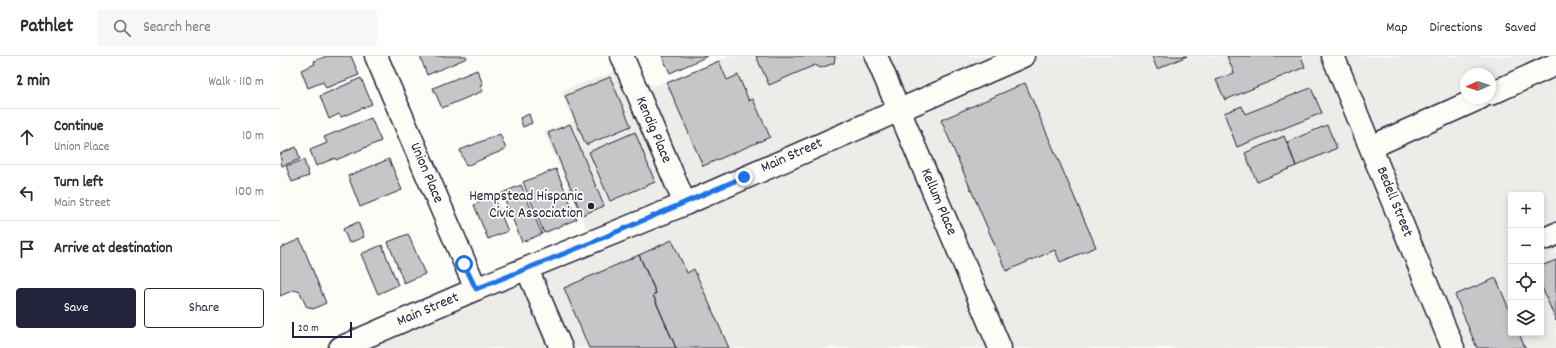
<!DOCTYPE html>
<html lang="en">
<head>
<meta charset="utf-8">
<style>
	body { margin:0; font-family:Dekko,sans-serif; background:#f7f7f7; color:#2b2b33 }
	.controls { position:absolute; right:12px; bottom:12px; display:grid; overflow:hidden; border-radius:4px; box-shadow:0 2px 6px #0003 }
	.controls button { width:36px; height:36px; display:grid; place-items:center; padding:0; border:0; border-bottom:1px solid #e1e1e2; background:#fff; color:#2b2b33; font:20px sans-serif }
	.compass { position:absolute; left:1180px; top:12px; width:36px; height:36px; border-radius:50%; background:#fff; box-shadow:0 2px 6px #0003; rotate:267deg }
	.scale { position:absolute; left:12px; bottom:10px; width:60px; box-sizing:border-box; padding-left:4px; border:2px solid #22223b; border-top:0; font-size:11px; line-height:14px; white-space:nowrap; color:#22223b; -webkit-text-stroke:3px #fdfcf7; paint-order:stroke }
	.stop { position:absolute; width:12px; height:12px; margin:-9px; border:3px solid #1a73e8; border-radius:50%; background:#fff }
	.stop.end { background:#1a73e8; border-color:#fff; box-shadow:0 1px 4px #0008 }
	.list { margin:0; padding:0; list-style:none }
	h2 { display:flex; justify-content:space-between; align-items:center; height:52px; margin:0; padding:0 16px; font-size:17px }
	h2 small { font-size:13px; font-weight:400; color:#7c7c81 }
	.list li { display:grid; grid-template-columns:26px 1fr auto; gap:12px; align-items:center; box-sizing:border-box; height:56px; padding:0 16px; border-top:1px solid #e1e1e2 }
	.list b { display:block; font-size:15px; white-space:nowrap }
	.list p { margin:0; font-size:13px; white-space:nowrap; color:#7c7c81 }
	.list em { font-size:13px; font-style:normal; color:#7c7c81 }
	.actions { display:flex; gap:8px; padding:12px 16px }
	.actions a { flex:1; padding:9px 0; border:1px solid #22223b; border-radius:4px; text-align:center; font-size:14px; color:#22223b }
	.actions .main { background:#22223b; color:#fff }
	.icon { flex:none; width:22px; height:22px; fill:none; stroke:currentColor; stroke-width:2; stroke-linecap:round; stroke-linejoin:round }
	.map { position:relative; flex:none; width:1276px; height:292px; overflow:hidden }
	header { display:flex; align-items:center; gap:24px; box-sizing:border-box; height:56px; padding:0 20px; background:#fff; border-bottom:1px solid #e1e1e2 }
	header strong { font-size:19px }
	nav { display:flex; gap:22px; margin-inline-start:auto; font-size:14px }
	.search { width:280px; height:36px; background:#f7f7f7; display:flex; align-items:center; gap:10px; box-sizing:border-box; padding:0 14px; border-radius:4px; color:#7c7c81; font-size:15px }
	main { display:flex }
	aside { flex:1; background:#fff }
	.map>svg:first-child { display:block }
</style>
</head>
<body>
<header>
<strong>Pathlet</strong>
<div class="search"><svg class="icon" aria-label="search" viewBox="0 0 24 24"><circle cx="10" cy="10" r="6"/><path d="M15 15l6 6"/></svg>Search here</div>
<nav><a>Map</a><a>Directions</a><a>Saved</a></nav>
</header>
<main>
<aside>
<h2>2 min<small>Walk · 110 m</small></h2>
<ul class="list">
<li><svg class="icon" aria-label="ahead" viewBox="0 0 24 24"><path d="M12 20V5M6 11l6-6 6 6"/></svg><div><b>Continue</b><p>Union Place</p></div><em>10 m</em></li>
<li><svg class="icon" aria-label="left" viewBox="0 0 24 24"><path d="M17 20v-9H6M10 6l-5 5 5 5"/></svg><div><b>Turn left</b><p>Main Street</p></div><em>100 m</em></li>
<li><svg class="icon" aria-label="arrive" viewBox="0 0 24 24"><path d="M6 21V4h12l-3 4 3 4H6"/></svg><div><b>Arrive at destination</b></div></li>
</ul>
<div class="actions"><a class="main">Save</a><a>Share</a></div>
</aside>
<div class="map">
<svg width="1276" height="292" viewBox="0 0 1276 292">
	<rect width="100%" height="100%" fill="#fdfcf7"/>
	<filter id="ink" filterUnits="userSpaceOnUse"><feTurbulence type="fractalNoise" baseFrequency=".025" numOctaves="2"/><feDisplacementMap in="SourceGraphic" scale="8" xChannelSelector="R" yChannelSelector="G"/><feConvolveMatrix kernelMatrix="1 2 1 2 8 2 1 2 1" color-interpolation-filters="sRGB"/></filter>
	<g filter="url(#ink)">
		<path fill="#ecece9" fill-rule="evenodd" d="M451,0H1276V292H62L313,187L264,76L293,65L281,35L334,16L374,30ZM1186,18H1210V42H1186ZM1231,139H1261V277H1231Z"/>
		<path fill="#c6c6c8" stroke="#22223b" d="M47,0H71L79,19L46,32L43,26L28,32L21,14L35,8L34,5Z
			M140,0H186L187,2L147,19Z
			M382,0H428L390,17Z
			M476,0H555V1L554,7L541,12L535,9L489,29Z
			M872,0H907L877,13Z
			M947,0H1021L1025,11L945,44L936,24L954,17Z
			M439,5L447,24L458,19L469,45L473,43L490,81L423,110L387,27Z
			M197,14L203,28L200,30L203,35L162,52L153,32Z
			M330,21L351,70L306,89L285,40Z
			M81,22L92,48L61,61L59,58L49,63L40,40Z
			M745,27L816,191L780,206L775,194L726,215L661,64Z
			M1031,32L1042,57L957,91L944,57L962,50L965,58Z
			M249,58L252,67L243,71L240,62Z
			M91,62L101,85L56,104L55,102L36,110L30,94L47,87L44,81Z
			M290,68L324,150L302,159L268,77Z
			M1047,69L1057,92L1016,110L1007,86Z
			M355,76L375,126L330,145L309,96Z
			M220,78L226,93L186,110L180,94Z
			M1004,80L1016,110L977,126L965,97Z
			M16,91L20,103L2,110L0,98Z
			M109,103L122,134L80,151L68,120Z
			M24,104L29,120L12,126L6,110Z
			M276,113L297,163L264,177L243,126Z
			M241,129L262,178L242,186L222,137Z
			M213,140L228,175L208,183L194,149Z
			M78,166L84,181L69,187L63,173Z
			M128,178L145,218L124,227L108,186Z
			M20,183L46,247L33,253L26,250L20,236L14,234L0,240V192Z
			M392,184L407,217L414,213L449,292H396L373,239L376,237L359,199Z
			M102,189L118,229L98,238L81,198Z
			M359,199L376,237L373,239L396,292H309L284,232Z
			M1276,204V265L1261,229V210Z
			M1216,222L1231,258V277H1239L1245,292H1197L1175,239Z"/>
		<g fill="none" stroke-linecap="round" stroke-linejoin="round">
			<g stroke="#22223b" stroke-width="25">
				<path id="minor" d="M96,0L196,233
					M342,0L405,148
					M596,0L720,292
					M1053,0L1173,292
					M1210,38L1276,8
					M1091,91L1200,42
					M1267,182L1276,178
					M247,213L281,292
					M60,292L196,233L405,148L743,0"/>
			</g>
			<use href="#minor" stroke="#fdfcf7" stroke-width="22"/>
		</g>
	</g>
	<g fill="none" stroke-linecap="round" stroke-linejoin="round" filter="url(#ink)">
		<path stroke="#1a73e8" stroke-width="5" d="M184,208L196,233L313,186L464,121"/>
	</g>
	<circle fill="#22223b" stroke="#fdfcf7" stroke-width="1.5" cx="311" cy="150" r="4"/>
	<g text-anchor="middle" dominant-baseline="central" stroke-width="3.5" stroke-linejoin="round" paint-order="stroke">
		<g font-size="15" fill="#22223b" stroke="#fdfcf7">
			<text transform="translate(373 74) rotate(67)">Kendig Place</text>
			<text transform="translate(512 100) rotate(-24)">Main Street</text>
			<text transform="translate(146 117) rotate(67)">Union Place</text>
			<text transform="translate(658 146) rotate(67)">Kellum Place</text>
			<text transform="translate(1114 146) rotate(68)">Bedell Street</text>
			<text transform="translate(148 254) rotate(-23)">Main Street</text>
		</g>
		<g font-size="15" fill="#22223b" stroke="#fdfcf7" text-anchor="end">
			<text x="303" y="141">Hempstead Hispanic<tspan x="303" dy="17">Civic Association</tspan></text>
		</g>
	</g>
</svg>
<div class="controls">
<button>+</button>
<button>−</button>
<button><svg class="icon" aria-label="locate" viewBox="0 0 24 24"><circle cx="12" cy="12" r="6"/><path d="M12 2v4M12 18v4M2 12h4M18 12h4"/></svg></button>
<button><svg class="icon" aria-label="layers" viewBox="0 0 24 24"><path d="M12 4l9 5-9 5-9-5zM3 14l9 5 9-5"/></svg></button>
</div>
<svg class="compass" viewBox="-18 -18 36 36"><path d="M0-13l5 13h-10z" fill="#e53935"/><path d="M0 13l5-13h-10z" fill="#7c7c81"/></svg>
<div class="scale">20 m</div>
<div class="stop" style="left:184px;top:208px"></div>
<div class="stop end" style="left:464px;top:121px"></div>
</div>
</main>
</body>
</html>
